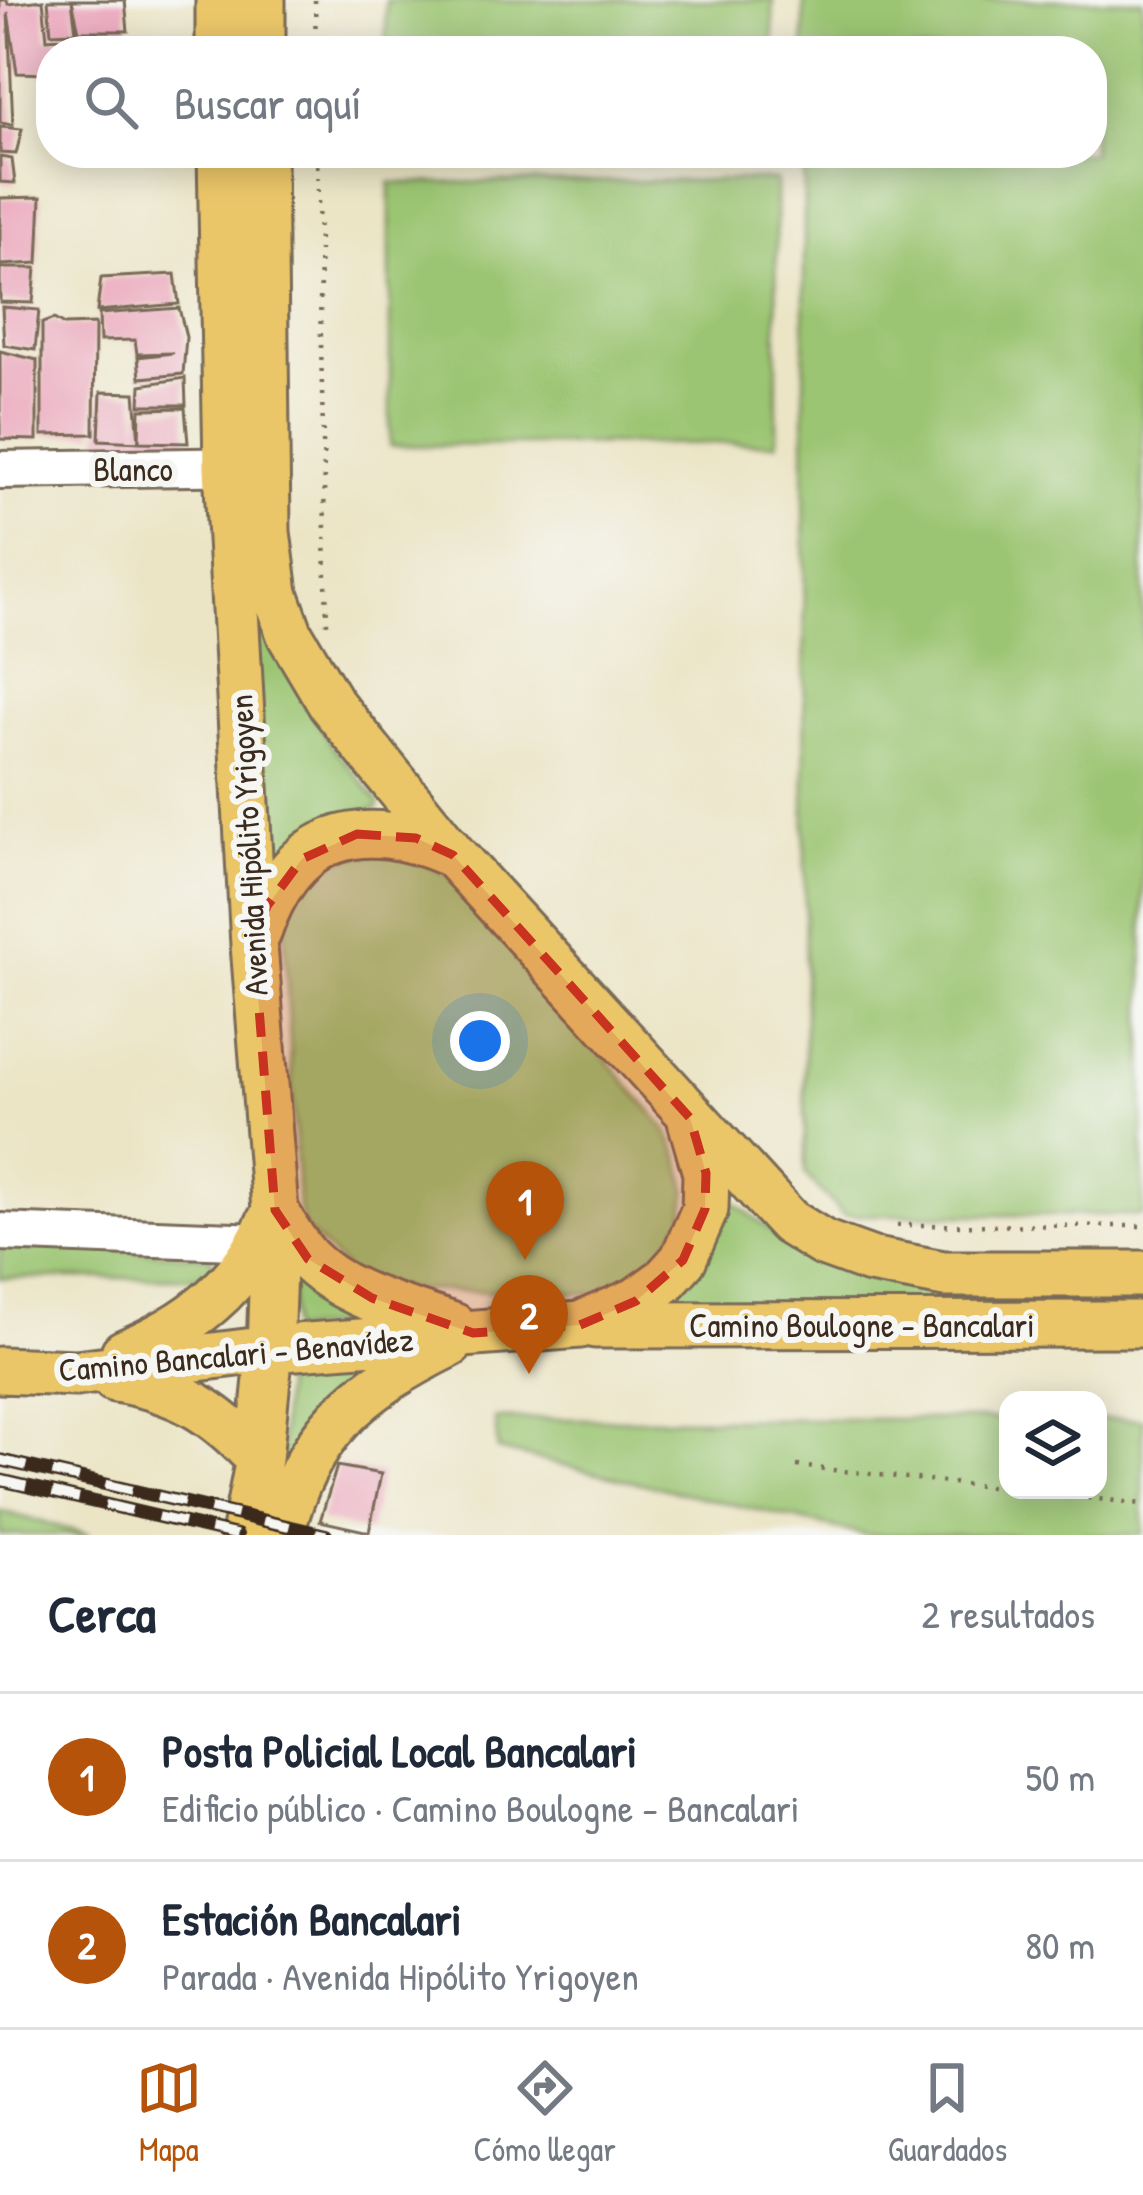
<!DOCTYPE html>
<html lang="es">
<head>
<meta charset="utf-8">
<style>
	body { margin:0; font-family:"Patrick Hand",sans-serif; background:#f6f6f7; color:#1f2937 }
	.controls { position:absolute; right:36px; bottom:36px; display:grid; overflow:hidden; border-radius:24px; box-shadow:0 6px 30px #0003 }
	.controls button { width:108px; height:108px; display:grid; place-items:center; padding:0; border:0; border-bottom:3px solid #e0e1e3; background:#fff; color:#1f2937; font:60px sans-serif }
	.you { position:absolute; left:480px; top:1041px; width:42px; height:42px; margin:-30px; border:9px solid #fff; border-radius:50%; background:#1a73e8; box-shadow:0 0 0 18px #1a73e833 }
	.badge { display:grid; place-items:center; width:78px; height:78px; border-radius:50%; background:#b45309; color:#fff; font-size:39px; font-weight:700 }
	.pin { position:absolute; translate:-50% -99px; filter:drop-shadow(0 3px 6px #0008) }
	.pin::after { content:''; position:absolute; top:63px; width:42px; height:36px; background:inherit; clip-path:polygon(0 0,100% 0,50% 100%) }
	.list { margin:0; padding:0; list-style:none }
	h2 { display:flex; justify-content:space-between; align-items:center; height:156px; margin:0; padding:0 48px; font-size:51px }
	h2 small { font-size:39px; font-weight:400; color:#747a83 }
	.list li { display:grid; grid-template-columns:78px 1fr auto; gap:36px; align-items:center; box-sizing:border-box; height:168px; padding:0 48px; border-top:3px solid #e0e1e3 }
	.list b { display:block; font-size:45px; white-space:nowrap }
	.list p { margin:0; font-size:39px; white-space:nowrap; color:#747a83 }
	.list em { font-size:39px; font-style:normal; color:#747a83 }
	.icon { flex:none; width:66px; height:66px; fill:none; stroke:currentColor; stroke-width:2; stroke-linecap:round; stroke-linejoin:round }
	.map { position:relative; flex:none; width:1143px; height:1535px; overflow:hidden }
	.search { position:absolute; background:#fff; box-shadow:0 6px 30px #0003; left:36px; right:36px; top:36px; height:132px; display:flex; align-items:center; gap:30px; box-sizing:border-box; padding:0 42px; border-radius:48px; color:#747a83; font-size:45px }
	.sheet { height:492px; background:#fff }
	nav { display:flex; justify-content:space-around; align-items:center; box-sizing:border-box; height:168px; border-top:3px solid #e0e1e3; background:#fff; font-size:33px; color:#747a83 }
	nav a { display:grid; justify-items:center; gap:6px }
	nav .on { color:#b45309 }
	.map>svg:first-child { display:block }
</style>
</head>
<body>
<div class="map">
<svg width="1143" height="1535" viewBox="0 0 1143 1535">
	<rect width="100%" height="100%" fill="#f6f6f2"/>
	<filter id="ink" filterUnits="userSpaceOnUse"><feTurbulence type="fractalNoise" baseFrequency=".00833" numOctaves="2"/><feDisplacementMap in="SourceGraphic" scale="24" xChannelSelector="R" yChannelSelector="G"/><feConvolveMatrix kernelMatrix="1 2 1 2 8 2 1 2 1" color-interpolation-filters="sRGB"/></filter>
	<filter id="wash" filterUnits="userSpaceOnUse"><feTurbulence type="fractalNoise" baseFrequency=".004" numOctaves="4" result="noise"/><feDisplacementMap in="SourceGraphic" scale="48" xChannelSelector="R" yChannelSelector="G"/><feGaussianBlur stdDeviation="2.7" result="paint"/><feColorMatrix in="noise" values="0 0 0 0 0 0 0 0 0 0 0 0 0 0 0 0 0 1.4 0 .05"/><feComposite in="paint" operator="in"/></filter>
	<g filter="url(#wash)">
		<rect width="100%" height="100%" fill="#ebe4c5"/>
		<path fill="#9bc572" stroke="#6b7848" stroke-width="3" d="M386,0H773V51H386Z
			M804,0H1143V1215H843L805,1174L804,153H1092V51H804Z
			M776,180L777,443L390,446V183Z
			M243,532L302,694L330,744L379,802L378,808L333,821L270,867Z
			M399,850L451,877L666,1129L680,1158L687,1191L684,1218L656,1263L605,1294L410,1290L357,1280L304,1228L298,1204L284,922C305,860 340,856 399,850Z
			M726,1196L796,1250L1143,1291V1314L662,1307Z
			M0,1239L211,1257L214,1270L209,1278H0Z
			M296,1280H301L396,1319L291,1331L292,1284Z
			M382,1350L278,1503L283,1383L287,1368Z
			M495,1419H1008V1490H1098V1419H1143V1535H865L498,1450Z
			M0,1511L90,1535H0Z"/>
		<g id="blocks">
			<path fill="#eaa0b7" d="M0,0H7L8,4L43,0L47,39L91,36L93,51H51V74L17,73L8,12L13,125L0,123Z
				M48,0H72L76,32L51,33Z
				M72,0H125L128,31H79Z
				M0,127L22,129L16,154L0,153Z
				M0,157L12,159L15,183L0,182Z
				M41,197L38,263L0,265V198Z
				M0,268H36L33,303L0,302Z
				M175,274L179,304L97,311L101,278Z
				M2,307L39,310L35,350L4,345Z
				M179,308L186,337L183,374L140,378L138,357L173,353L137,354L135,340L100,341L99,314Z
				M54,319L64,325L95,324L94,434L42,435V323Z
				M0,351L37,360V440L0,439Z
				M185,378L186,405H140L141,385Z
				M101,392L135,393L139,442L99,440Z
				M185,408L188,443L139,442L140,409Z
				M337,1466L381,1474L369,1532L320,1521Z"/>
		</g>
	</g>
	<g filter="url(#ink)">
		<use href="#blocks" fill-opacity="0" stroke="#796b58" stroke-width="3"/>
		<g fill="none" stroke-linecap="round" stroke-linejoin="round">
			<g stroke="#796b58" stroke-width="42">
				<path id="minor" d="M0,470L254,466
					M0,1232L260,1242"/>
			</g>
			<g stroke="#796b58" stroke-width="51">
				<path id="major" d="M219,0V51
					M262,0V51
					M221,153L227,468L254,945L275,1210L270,1349L259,1459L244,1535
					M263,153L267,532L275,593L290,635L331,704L453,855L789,1222L823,1243L870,1260L944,1274H1143
					M258,933C291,834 359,813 451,854
					M275,1210C284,1226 294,1244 307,1258C343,1296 405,1309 453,1326
					M595,1325L1143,1324
					M124,1353C191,1325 239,1289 270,1221
					M0,1370L76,1373L270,1349L580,1325L636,1301L664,1281L683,1260L705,1209L706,1173L691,1121
					M115,1379C179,1389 215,1411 259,1459
					M281,1535C304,1433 361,1388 450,1344"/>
			</g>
			<path stroke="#796b58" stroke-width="4.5" stroke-dasharray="3 9" stroke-linecap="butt" d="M315,0L316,51
				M317,153L327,625
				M897,1225L1143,1226
				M797,1466L1008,1489
				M1016,1490L1143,1504"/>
			<use href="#minor" stroke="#fff" stroke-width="36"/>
			<use href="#major" stroke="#ebc669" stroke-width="45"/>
			<g stroke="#3b2a1e" stroke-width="14">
				<path id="rail" d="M0,1460L326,1535
					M0,1480L237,1535"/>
			</g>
			<use href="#rail" stroke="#f6f6f2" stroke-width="9" stroke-dasharray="27" stroke-linecap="butt"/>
		</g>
	</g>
	<path fill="#c8321e" fill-opacity="0.2" stroke="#c8321e" stroke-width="9" stroke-dasharray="24 15" stroke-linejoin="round" d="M357,834L416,838L453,855L690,1118L706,1173L705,1209L683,1260L636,1301L580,1325L473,1333L372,1298L308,1259L275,1210L254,945L267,906L302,859Z"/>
	<g text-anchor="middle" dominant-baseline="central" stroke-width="12" stroke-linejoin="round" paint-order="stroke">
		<g font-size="33" fill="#3b2a1e" stroke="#f6f6f2">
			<text x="133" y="469">Blanco</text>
			<text transform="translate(248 845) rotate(-93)">Avenida Hipólito Yrigoyen</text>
			<text x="862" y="1325">Camino Boulogne - Bancalari</text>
			<text transform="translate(236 1354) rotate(-5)">Camino Bancalari - Benavídez</text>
		</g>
	</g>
</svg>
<div class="controls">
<button><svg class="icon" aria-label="layers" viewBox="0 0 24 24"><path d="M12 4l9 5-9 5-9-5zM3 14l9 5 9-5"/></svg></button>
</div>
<div class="you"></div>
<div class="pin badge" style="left:525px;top:1260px">1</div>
<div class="pin badge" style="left:529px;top:1374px">2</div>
<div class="search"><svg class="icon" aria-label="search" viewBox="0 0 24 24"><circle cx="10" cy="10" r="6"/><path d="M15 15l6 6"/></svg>Buscar aquí</div>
</div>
<section class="sheet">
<h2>Cerca<small>2 resultados</small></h2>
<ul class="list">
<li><span class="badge">1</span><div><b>Posta Policial Local Bancalari</b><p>Edificio público · Camino Boulogne - Bancalari</p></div><em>50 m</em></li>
<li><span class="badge">2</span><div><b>Estación Bancalari</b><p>Parada · Avenida Hipólito Yrigoyen</p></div><em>80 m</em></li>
</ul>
</section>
<nav>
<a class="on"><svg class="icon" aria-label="map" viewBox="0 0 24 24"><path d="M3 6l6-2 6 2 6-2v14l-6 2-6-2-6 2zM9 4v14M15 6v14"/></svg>Mapa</a>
<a><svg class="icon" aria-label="directions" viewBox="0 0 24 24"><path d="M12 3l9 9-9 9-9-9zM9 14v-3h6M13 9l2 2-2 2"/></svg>Cómo llegar</a>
<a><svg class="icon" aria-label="saved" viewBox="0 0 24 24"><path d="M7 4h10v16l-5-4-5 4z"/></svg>Guardados</a>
</nav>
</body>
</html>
